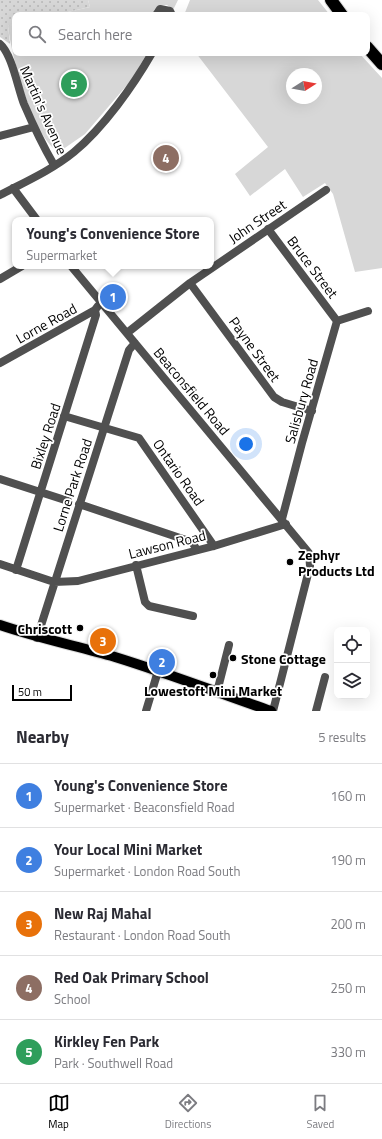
<!DOCTYPE html>
<html lang="en">
<head>
<meta charset="utf-8">
<style>
	body { margin:0; font-family:"Titillium Web",sans-serif; background:#f7f7f7; color:#2b2b33 }
	.controls { position:absolute; right:12px; bottom:12px; display:grid; overflow:hidden; border-radius:8px; box-shadow:0 4px 16px #0002 }
	.controls button { width:36px; height:36px; display:grid; place-items:center; padding:0; border:0; border-bottom:1px solid #e1e1e2; background:#fff; color:#2b2b33; font:20px sans-serif }
	.compass { position:absolute; left:286px; top:68px; width:36px; height:36px; border-radius:50%; background:#fff; box-shadow:0 4px 16px #0002; rotate:79deg }
	.scale { position:absolute; left:12px; bottom:10px; width:60px; box-sizing:border-box; padding-left:4px; border:2px solid #000; border-top:0; font-size:11px; line-height:14px; white-space:nowrap; color:#000; -webkit-text-stroke:3px #fff; paint-order:stroke }
	.you { position:absolute; left:246px; top:444px; width:14px; height:14px; margin:-10px; border:3px solid #fff; border-radius:50%; background:#1a73e8; box-shadow:0 0 0 6px #1a73e833 }
	.badge { display:grid; place-items:center; width:26px; height:26px; border-radius:50%; background:#000; color:#fff; font-size:13px; font-weight:700 }
	.pin { position:absolute; translate:-50% -50%; border:2px solid #fff; box-shadow:0 1px 4px #0006 }
	.popup { position:absolute; left:12px; top:217px; width:202px; height:52px; box-sizing:border-box; display:grid; place-content:center; border-radius:8px; background:#fff; filter:drop-shadow(0 1px 3px #0005); font-size:13px; white-space:nowrap; color:#7c7c81 }
	.popup b { font-size:15px; color:#2b2b33 }
	.popup::after { content:''; position:absolute; left:50%; top:100%; margin-left:-8px; border:8px solid transparent; border-top-color:#fff }
	.list { margin:0; padding:0; list-style:none }
	h2 { display:flex; justify-content:space-between; align-items:center; height:52px; margin:0; padding:0 16px; font-size:17px }
	h2 small { font-size:13px; font-weight:400; color:#7c7c81 }
	.list li { display:grid; grid-template-columns:26px 1fr auto; gap:12px; align-items:center; box-sizing:border-box; height:64px; padding:0 16px; border-top:1px solid #e1e1e2 }
	.list b { display:block; font-size:15px; white-space:nowrap }
	.list p { margin:0; font-size:13px; white-space:nowrap; color:#7c7c81 }
	.list em { font-size:13px; font-style:normal; color:#7c7c81 }
	.icon { flex:none; width:22px; height:22px; fill:none; stroke:currentColor; stroke-width:2; stroke-linecap:round; stroke-linejoin:round }
	.map { position:relative; flex:none; width:382px; height:711px; overflow:hidden }
	.search { position:absolute; background:#fff; box-shadow:0 4px 16px #0002; left:12px; right:12px; top:12px; height:44px; display:flex; align-items:center; gap:10px; box-sizing:border-box; padding:0 14px; border-radius:8px; color:#7c7c81; font-size:15px }
	.sheet { height:372px; background:#fff }
	nav { display:flex; justify-content:space-around; align-items:center; box-sizing:border-box; height:56px; border-top:1px solid #e1e1e2; background:#fff; font-size:11px; color:#7c7c81 }
	nav a { display:grid; justify-items:center; gap:2px }
	nav .on { color:#000 }
	.map>svg:first-child { display:block }
</style>
</head>
<body>
<div class="map">
<svg width="382" height="711" viewBox="0 0 382 711">
	<defs>
		<pattern id="garden-dots" width="8" height="8" patternUnits="userSpaceOnUse"><rect width="8" height="8" fill="#d7d7d7"/><path d="M2 2h.1M6 6h.1" fill="none" stroke="#b7b7b7" stroke-width="1.8" stroke-linecap="round"/></pattern>
	</defs>
	<rect width="100%" height="100%" fill="#fff"/>
	<path fill="#d7d7d7" fill-rule="evenodd" d="M88,0H178L173,10L167,5L159,6L154,10L153,15H54L90,7Z
		M190,0H318L330,15H184Z
		M15,24V53H147L133,78L85,134L59,152C33,139 11,54 8,26Z
		M196,53H359L382,78V268L355,272L333,194L325,183L303,197L285,169L250,196L235,174L268,147ZM292,74H316V98H292Z"/>
	<path fill="url(#garden-dots)" d="M0,0H88L90,7L54,15H15V24L8,26L10,44L0,37Z"/>
	<g fill="none" stroke-linecap="round" stroke-linejoin="round">
		<g stroke="#dbdbdb" stroke-width="12">
			<path id="major" d="M0,625C38,638 77,646 115,657C167,673 219,693 271,711"/>
		</g>
		<g stroke="#dbdbdb" stroke-width="14">
			<path id="highway" d="M331,0L342,15
				M367,47L382,64"/>
		</g>
		<path stroke="#505050" stroke-width="8" d="M156,15L160,9L170,11L172,15
			M0,44C12,54 18,89 24,104C33,125 43,146 54,165
			M0,136L34,127
			M13,188L37,220
			M0,195C25,182 52,170 74,152C104,127 133,86 152,53
			M268,229L337,321
			M71,266L309,553L310,566L273,711
			M0,279L22,266
			M190,283L274,397L282,402L312,411
			M127,333L190,283L326,190
			M0,363L95,310L98,306
			M64,416L139,438L214,546
			M0,479L68,501
			M79,504L192,542L197,550
			M282,519L302,443L337,321L368,311
			M0,564L54,582L78,581L214,546L286,524
			M136,565L145,602L149,606L193,616
			M16,570L96,315L95,310
			M37,638L129,350L135,343
			M217,692L229,645
			M146,711L158,671
			M316,711L325,677"/>
		<use href="#major" stroke="#000" stroke-width="10"/>
		<use href="#highway" stroke="#000" stroke-width="12"/>
	</g>
	<g fill="#000" stroke="#fff" stroke-width="1.5">
		<circle cx="290" cy="562" r="4"/>
		<circle cx="80" cy="628" r="4"/>
		<circle cx="233" cy="658" r="4"/>
		<circle cx="213" cy="675" r="4"/>
	</g>
	<g text-anchor="middle" dominant-baseline="central" stroke-width="3.5" stroke-linejoin="round" paint-order="stroke">
		<g font-size="14" fill="#000" stroke="#fff">
			<text transform="translate(44 110) rotate(66)">Martin's Avenue</text>
			<text transform="translate(257 221) rotate(-34)">John Street</text>
			<text transform="translate(313 267) rotate(53)">Bruce Street</text>
			<text transform="translate(46 323) rotate(-29)">Lorne Road</text>
			<text transform="translate(255 349) rotate(54)">Payne Street</text>
			<text transform="translate(192 391) rotate(50)">Beaconsfield Road</text>
			<text transform="translate(301 401) rotate(-74)">Salisbury Road</text>
			<text transform="translate(45 436) rotate(-72)">Bixley Road</text>
			<text transform="translate(179 472) rotate(55)">Ontario Road</text>
			<text transform="translate(72 485) rotate(-72)">Lorne Park Road</text>
			<text transform="translate(167 544) rotate(-14)">Lawson Road</text>
		</g>
		<g font-size="14" font-weight="bold" fill="#000" stroke="#fff" text-anchor="start">
			<text x="298" y="554">Zephyr<tspan x="298" dy="16">Products Ltd</tspan></text>
			<text x="72" y="628" text-anchor="end">Chriscott</text>
			<text x="241" y="658">Stone Cottage</text>
			<text x="213" y="690" text-anchor="middle">Lowestoft Mini Market</text>
		</g>
	</g>
</svg>
<div class="controls">
<button><svg class="icon" aria-label="locate" viewBox="0 0 24 24"><circle cx="12" cy="12" r="6"/><path d="M12 2v4M12 18v4M2 12h4M18 12h4"/></svg></button>
<button><svg class="icon" aria-label="layers" viewBox="0 0 24 24"><path d="M12 4l9 5-9 5-9-5zM3 14l9 5 9-5"/></svg></button>
</div>
<svg class="compass" viewBox="-18 -18 36 36"><path d="M0-13l5 13h-10z" fill="#e53935"/><path d="M0 13l5-13h-10z" fill="#7c7c81"/></svg>
<div class="scale">50 m</div>
<div class="you"></div>
<div class="pin badge" style="left:113px;top:297px;background:#3f7fe0">1</div>
<div class="popup"><b>Young's Convenience Store</b>Supermarket</div>
<div class="pin badge" style="left:162px;top:662px;background:#3f7fe0">2</div>
<div class="pin badge" style="left:103px;top:641px;background:#e8710a">3</div>
<div class="pin badge" style="left:166px;top:158px;background:#8d6e63">4</div>
<div class="pin badge" style="left:74px;top:84px;background:#2e9e5b">5</div>
<div class="search"><svg class="icon" aria-label="search" viewBox="0 0 24 24"><circle cx="10" cy="10" r="6"/><path d="M15 15l6 6"/></svg>Search here</div>
</div>
<section class="sheet">
<h2>Nearby<small>5 results</small></h2>
<ul class="list">
<li><span class="badge" style="background:#3f7fe0">1</span><div><b>Young's Convenience Store</b><p>Supermarket · Beaconsfield Road</p></div><em>160 m</em></li>
<li><span class="badge" style="background:#3f7fe0">2</span><div><b>Your Local Mini Market</b><p>Supermarket · London Road South</p></div><em>190 m</em></li>
<li><span class="badge" style="background:#e8710a">3</span><div><b>New Raj Mahal</b><p>Restaurant · London Road South</p></div><em>200 m</em></li>
<li><span class="badge" style="background:#8d6e63">4</span><div><b>Red Oak Primary School</b><p>School</p></div><em>250 m</em></li>
<li><span class="badge" style="background:#2e9e5b">5</span><div><b>Kirkley Fen Park</b><p>Park · Southwell Road</p></div><em>330 m</em></li>
</ul>
</section>
<nav>
<a class="on"><svg class="icon" aria-label="map" viewBox="0 0 24 24"><path d="M3 6l6-2 6 2 6-2v14l-6 2-6-2-6 2zM9 4v14M15 6v14"/></svg>Map</a>
<a><svg class="icon" aria-label="directions" viewBox="0 0 24 24"><path d="M12 3l9 9-9 9-9-9zM9 14v-3h6M13 9l2 2-2 2"/></svg>Directions</a>
<a><svg class="icon" aria-label="saved" viewBox="0 0 24 24"><path d="M7 4h10v16l-5-4-5 4z"/></svg>Saved</a>
</nav>
</body>
</html>
